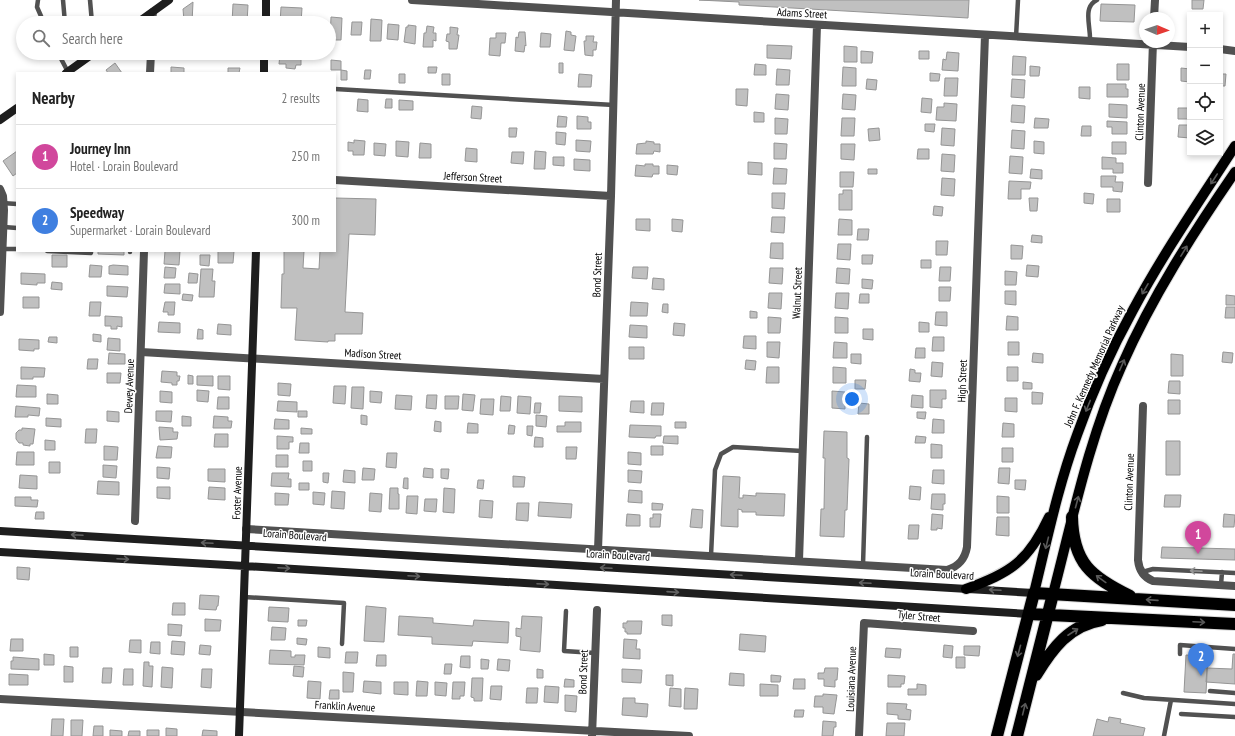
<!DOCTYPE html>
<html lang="en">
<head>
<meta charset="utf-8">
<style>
	body { margin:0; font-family:"PT Sans Narrow",sans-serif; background:#f6f6f6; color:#222 }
	.controls { position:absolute; right:12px; top:12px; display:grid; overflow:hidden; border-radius:0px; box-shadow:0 2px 6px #0003 }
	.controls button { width:36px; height:36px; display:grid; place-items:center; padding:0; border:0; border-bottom:1px solid #e0e0e0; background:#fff; color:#222; font:20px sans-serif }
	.compass { position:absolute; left:1139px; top:12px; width:36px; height:36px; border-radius:50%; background:#fff; box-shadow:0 2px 6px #0003; rotate:92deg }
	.you { position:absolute; left:852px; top:399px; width:14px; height:14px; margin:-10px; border:3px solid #fff; border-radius:50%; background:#1a73e8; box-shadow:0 0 0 6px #1a73e833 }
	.badge { display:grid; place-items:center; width:26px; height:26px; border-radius:50%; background:#000; color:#fff; font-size:13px; font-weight:700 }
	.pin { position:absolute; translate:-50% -33px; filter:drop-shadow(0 1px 2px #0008) }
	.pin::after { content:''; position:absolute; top:21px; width:14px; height:12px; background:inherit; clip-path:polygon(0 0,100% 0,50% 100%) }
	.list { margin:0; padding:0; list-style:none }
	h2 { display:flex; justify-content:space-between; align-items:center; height:52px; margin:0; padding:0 16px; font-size:17px }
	h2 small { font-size:13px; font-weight:400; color:#767676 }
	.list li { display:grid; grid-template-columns:26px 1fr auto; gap:12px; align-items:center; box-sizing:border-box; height:64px; padding:0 16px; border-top:1px solid #e0e0e0 }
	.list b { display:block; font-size:15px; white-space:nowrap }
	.list p { margin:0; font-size:13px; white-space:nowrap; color:#767676 }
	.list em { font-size:13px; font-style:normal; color:#767676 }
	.icon { flex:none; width:22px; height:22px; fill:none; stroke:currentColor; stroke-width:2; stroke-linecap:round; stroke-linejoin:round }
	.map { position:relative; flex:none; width:1235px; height:736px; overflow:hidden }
	.search { position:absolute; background:#fff; box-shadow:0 2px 6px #0003; left:16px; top:16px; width:320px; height:44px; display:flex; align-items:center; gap:10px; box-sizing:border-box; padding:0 14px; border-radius:22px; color:#767676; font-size:15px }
	.panel { position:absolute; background:#fff; box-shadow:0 2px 6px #0003; left:16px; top:72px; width:320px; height:180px; border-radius:0px }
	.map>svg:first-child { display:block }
</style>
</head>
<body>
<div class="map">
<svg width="1235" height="736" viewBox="0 0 1235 736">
	<rect width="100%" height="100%" fill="#fff"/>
	<path fill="#c0c0c0" stroke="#959595" d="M699,0H969L968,18L739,5V2Z
		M1192,0H1204L1203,9H1192Z
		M193,2L192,23H181L184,21L183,9Z
		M233,4L248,5L247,23H232Z
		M1101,4L1135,5L1134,22L1100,21Z
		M281,7L302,8L301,23H280Z
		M331,17L342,18L341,40H330Z
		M371,19L382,20L381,41H370Z
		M352,22H362L361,35H351Z
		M388,24L399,25L398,40L387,39Z
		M408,25L416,26L415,44L404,42L406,27H408Z
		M427,26L434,27L433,33H436V41L433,40V47H423L424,33H426Z
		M450,27L458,28L457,35H459L457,49H449V42L446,41L447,34H450Z
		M566,31L571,32V35L576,36L574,51L564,50Z
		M519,32H525L526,46L525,45L524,52L515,51L516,37L518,38Z
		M496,33H506L505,43H501L500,56L489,55L490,38H496Z
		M541,33L551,34L550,47H540Z
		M586,36H594L593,42H597L596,50H593V56L585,55L584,41H586Z
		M767,45L792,46L791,59L767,58Z
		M844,46L857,47V62H844Z
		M861,51L873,52L872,63H861Z
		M919,51H929V59H919Z
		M947,52L959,53L958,71L942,70L943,59L946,60Z
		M280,54L294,55L293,58H301V65H296L295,69L286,68V64H279Z
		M1013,56L1026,57L1025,75H1012Z
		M331,60L341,61V70H331Z
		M115,63L122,73H108L106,70Z
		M559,63H563V73H559Z
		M755,64L766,65V75H754Z
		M1117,64H1129V80H1117Z
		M1030,66L1040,67L1039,76H1030Z
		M171,67L184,68V73H171Z
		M428,67H437L436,73H428Z
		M843,67L856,68V86H842Z
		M228,68H240L239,73H228Z
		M1181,68L1190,69V82L1181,81Z
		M777,69L790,70L789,85H776Z
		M341,70L347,71V80H341Z
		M365,70H371L370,79H364Z
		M930,73L940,74L939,81H930Z
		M399,74H405V83H399Z
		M442,74H450V85H442Z
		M579,74L592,75L591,87H578Z
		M1220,74H1226L1225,86H1220Z
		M945,78H958L957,96H944Z
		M867,79L877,80L876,90L866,89Z
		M1012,79L1025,80L1024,98L1011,97Z
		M1107,84H1126V89H1128V97H1107Z
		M1079,87H1090V99L1079,98Z
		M736,89H748L747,106L736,105Z
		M776,94L789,95L788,110L775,109Z
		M843,94L856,95L855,110L842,109Z
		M922,98L932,99L931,113L921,112Z
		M358,99L368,100V112L357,111Z
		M386,99H392V108H385Z
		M399,100L413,101V110H399Z
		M944,103L957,104L956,121L936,120L937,107H944Z
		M1109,104L1127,105V118L1109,117Z
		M1012,105L1025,106L1024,123L1011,122Z
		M472,106L482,107L481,119L471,118Z
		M1178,108H1190V119H1178Z
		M754,112L764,113V122H754Z
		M558,116L567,117L566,127H557Z
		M577,116L588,117V122H591V129H577Z
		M775,118L788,119L787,134H775Z
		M842,118H855L854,136H841Z
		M1035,118L1049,119L1048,128H1034Z
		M1107,121L1127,122V134H1112V127H1107Z
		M925,124H935L934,132L925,131Z
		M1179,125H1190V138L1178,137Z
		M1082,126H1091V136H1081Z
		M509,128H517L516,137H509Z
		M879,128L880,140L869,141L868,129Z
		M942,128L955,129L954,146L941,145Z
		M1012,130L1025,131L1024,149L1011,148Z
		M556,132L566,133L565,145L556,144Z
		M354,140L365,141L364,155H353V151H348V142L354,143Z
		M576,140L591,141L590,152L576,151Z
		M396,141L409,142L408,157L396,156Z
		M646,141L654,142V144H660V152L654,151L653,154H636L637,144L646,143Z
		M1034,141L1044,142V154L1034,153Z
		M1112,142H1126V154H1112Z
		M374,143L386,144L385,156L374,155Z
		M420,143L431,144V158H419Z
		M774,143L787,144L786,159H774Z
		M841,144H855L854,160L841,159Z
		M466,148L477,149V162L465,161Z
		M918,149H929V159H917Z
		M17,151V173L13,176L3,161Z
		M535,151L546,152L545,169H534Z
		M512,152H524L523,164L511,163Z
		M942,154L955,155L954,172L941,171Z
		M1010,156L1023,157L1022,174L1009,173Z
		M553,157H564V166L553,165Z
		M1102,157L1116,158V163H1123V173H1113V169H1102Z
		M574,159L590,160V171L574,170Z
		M748,162L762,163V175L748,174Z
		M645,164H653V166H659V174H653L652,177L635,176L636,165L645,166Z
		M667,165L678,166L677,175L667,174Z
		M774,168L787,169L786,184H773Z
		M868,169H877V174H868Z
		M1031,169L1042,170V179L1030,178Z
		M840,172H854L853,187H840Z
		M1101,176H1116L1115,182H1123L1122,192L1113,191V187H1101Z
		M942,178L955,179L954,196L941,195Z
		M1009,181L1031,182L1030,189H1021V199H1008Z
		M843,190H852V210H839V194H843Z
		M772,193H785L784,209L772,208Z
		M1084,193L1094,194L1093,204L1084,203Z
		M335,198L376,199L375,235L349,234L345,312L363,313L362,334H335V341H328V342L295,340L297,308H281L282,274H284V251H304L303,268L319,269L320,251H335Z
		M1029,198H1038L1037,211H1030Z
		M1107,199H1120V212H1107Z
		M934,206L943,207L942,216L933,215Z
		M772,217H785L784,233L771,232Z
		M636,219H650V231L636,230Z
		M672,219L683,220L682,232L672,231Z
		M839,219L852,220V235H838Z
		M858,229H869L868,240H857Z
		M1032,235L1042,236V243L1031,242Z
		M936,241H948L947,255H936Z
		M771,243H783V259L770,258Z
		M838,244H851L850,260L837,259Z
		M1011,245L1023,246L1022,259H1011Z
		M98,251H124V255L98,254Z
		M165,251H180L179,265L164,264Z
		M218,251H234L233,263H218Z
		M52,255H67V267H52Z
		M200,255H210L209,266L200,265Z
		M862,255H873L872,264H862Z
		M921,260H931V268H921Z
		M90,265L102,266L101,277H89Z
		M113,265L128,266V275L109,274V266Z
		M1027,265L1039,266L1038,277L1026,276Z
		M165,267L176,268L175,278H164Z
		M633,267H648L647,279L632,278Z
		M940,267H951L950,281H939Z
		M770,268H783L782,284L769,283Z
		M837,268L850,269L849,284L836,283Z
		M201,269H213L212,281H215L214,297H199Z
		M1005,271L1017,272L1016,285H1005Z
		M21,273L45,274V283H37V285L21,284Z
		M189,273L198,274L197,283H188Z
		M653,278L664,279V290L652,289Z
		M862,279L873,280L872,289L862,288Z
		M52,282L62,283V290L51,289Z
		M165,284H180V294L164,293Z
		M107,286L128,287L127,297L107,296Z
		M939,287H951L950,301H939Z
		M1005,291H1016V305L1005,304Z
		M769,293H782L781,309L768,308Z
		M836,293H849L848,309L835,308Z
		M183,294L193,295L192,301L182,300Z
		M860,294H869V303H859Z
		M1226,295L1235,296V305H1226Z
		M23,297H39V308H23Z
		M90,302H101L100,316H89Z
		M165,302H175L174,315H168V312H163Z
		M631,302L648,303L647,316H630Z
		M663,304H668V313L662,312Z
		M1226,307H1235V318H1225Z
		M750,311L757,312V318H750Z
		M936,312H947V326L935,325Z
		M105,316L122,317V327L117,326V329H111V326H105Z
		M1007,316L1018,317V330H1006Z
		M768,317L781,318L780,333H768Z
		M835,317L848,318V333H835Z
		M159,322L180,323V333L158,332Z
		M919,322L929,323V332H919Z
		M674,323L685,324L684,336L673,335Z
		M218,324L231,325V335L217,334Z
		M630,325L647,326V338L629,337Z
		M198,329L203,330V339H197Z
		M863,329H873V340L863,339Z
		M93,334L101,335V342L93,341Z
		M744,336H756V349L743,348Z
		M49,337H57V343L48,342Z
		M933,337H944V351H932Z
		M108,338L120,339V351L107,350Z
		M19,339L39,340V349H34V351L19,350Z
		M767,342H780L779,358L767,357Z
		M834,342L847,343V358H833Z
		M1008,342H1019V355H1008Z
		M629,347H644V359H629Z
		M916,348H925V358H915Z
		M1223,352L1233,353L1232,363L1222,362Z
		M109,353L125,354V364H108Z
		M1033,353L1043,354V363L1032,362Z
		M851,354H861V364L851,363Z
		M1171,354L1183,355V376H1171Z
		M88,359H98L97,369H87Z
		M746,360L756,361L755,370L745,369Z
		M932,362L943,363L942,377L931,376Z
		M21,367L45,368L44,377H33V379H21Z
		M767,367H779V383H766Z
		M833,367L846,368V383H833Z
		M1007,367H1018V381H1007Z
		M910,369L915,370V373H921L920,382L909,381Z
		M162,371L177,372V376H180L179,381H177V385H172V383L161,382Z
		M107,373H121L120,383H107Z
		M188,375L193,376V384H188Z
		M197,376H213V386L197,385Z
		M218,376H230V390L218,389Z
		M855,380H866L865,389H855Z
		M1169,381H1180V394L1168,393Z
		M1023,382L1032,383V389H1023Z
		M278,383L291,384L290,396L278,395Z
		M17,385L36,386V397H16Z
		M334,386H346L345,404L333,403Z
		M352,387H364L363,409L351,408Z
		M197,390L209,391L208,402L197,401Z
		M930,390H946V399H942V408L930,407Z
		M160,391L172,392V403L160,402Z
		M370,391L382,392L381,403L370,402Z
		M832,391L845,392V409L832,408Z
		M1032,392L1043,393L1042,404H1032Z
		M47,394L58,395V404H47Z
		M463,394L475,395L473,411L462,410Z
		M396,395L412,396L411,410L395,409Z
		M427,395H437L436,409L426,408Z
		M912,395L923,396V408L911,407Z
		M445,396H459L458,409H445Z
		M501,396L511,397L510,411H500Z
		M518,396L531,397L530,414L517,413Z
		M559,396L582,397V412L559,411Z
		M218,397H229V409H217Z
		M1005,398H1017V412L1005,411Z
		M481,399H494L493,415L480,414Z
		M1168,400H1180V414H1168Z
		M278,401L297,402V412L277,411Z
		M631,401H644V413L630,412Z
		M535,403H541L540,413H534Z
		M652,403H664L663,415H651Z
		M859,403L869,404V414H858Z
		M16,406L40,408L39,416L28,415V417H15Z
		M107,411L119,412V422L107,421Z
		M156,411H172L171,422L156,421Z
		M298,411H307V417H298Z
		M917,412H926L925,419L917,418Z
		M361,415L367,416V425L361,424Z
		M536,415L547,416L546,427L536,426Z
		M182,416L191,417V426H182Z
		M214,416L228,417V421H232L231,428H213Z
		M46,418L61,419V427L46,426Z
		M275,419L289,420V429H274Z
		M933,419L944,420V433H932Z
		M435,421L441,422V432L434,431Z
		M565,422H581V432H557V426H565Z
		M675,422H686V428H675Z
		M468,423L478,424V433H467Z
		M1003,423L1014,424V437H1002Z
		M509,425L515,426L514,434H508Z
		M630,425L661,426V436H656L655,438L629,437Z
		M527,426H533L532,436L527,435Z
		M159,427L173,428V432H178L177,439L160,440Z
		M22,428L35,429L33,444H30V446L23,445V443H19L16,439V433L19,430H22Z
		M301,428L312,429V434H301Z
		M86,429H97L96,443H85Z
		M824,431L847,432V458L849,459L847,510H845L844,537L820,536L821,509H824L825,458H823Z
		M215,434H228V447H214Z
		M277,436L293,437V442H289V449H277Z
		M664,436H678V444L663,443Z
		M916,436L926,437L925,443H915Z
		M535,437L543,438V447H534Z
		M45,440L55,441V450H45Z
		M1166,441H1180V475H1166Z
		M300,443H309V453H299Z
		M931,444L942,445V458H931Z
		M104,446L118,447L117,460H104Z
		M158,446L172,447L171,458H156Z
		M651,446H663V455H651Z
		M566,447H577L576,459H566Z
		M1002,448H1013V462H1002Z
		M17,452H34V465H16Z
		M628,452L641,453V465L628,464Z
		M387,453H397L396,468L386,467Z
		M276,455H288V467H276Z
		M303,461H312V471H303Z
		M49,462H60V473H49Z
		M103,465L117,466L116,478L103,477Z
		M157,467L170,468L169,479L157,478Z
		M363,468L375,469L374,480H362Z
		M424,468L433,469V478L423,477Z
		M999,468H1010L1009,484L998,483Z
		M208,469H225V482L208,481Z
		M441,469H449L448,479L441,478Z
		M344,470L355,471V483L343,482Z
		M628,470L642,471L641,483L628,482Z
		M933,470H944V484L932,483Z
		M272,473H289L288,479H291V487L271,486Z
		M323,473H329L328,483L323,482Z
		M20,475L37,476V489L19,488Z
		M513,476L525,477L524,487H513Z
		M723,476L740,477L739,498H743V495L756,496V493L785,494L784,516L756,515V512H742V510L738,509V527L721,526Z
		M404,478H408V489L403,488Z
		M478,480H484L483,489L477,488Z
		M1015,480H1026L1025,490L1015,489Z
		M98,481L119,482V495L97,494Z
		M299,483H309V490H299Z
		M910,486L921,487L920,500L909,499Z
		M157,487H170V499L157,498Z
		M209,487L225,488V500L208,499Z
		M390,488H398V494H399V509H389Z
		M444,488L455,489L454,513L443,512Z
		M629,490L642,491V503L628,502Z
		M332,491L345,492L344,509L331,508Z
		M313,492L325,493L324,505L313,504Z
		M275,493L289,494L288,505H275Z
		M370,493L382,494L381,512L369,511Z
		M932,494H945V504H943V510L931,509Z
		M1165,495H1181L1180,507H1164Z
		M407,496H418L417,514L406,513Z
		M997,496L1009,497V513H997Z
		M15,497H31V500H38L37,507L15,506Z
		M425,499H437L436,512L424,511Z
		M480,500L493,501L492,518L479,517Z
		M539,502L572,504L571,518L538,516Z
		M517,503H529L528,521L516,520Z
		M652,503L663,504L662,510H652Z
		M692,509L703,510L702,528L690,527Z
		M36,512H44V519H35Z
		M627,514L640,515V526H626Z
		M653,514H661L660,527H650V518H653Z
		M932,514L943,515L942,529L937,528V530H931Z
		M1224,514L1235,515L1234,527H1223Z
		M997,517H1009V536L996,535Z
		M909,525H919L918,539H908Z
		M1162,547L1235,549V560L1161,558Z
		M17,567L30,568L29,580L17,579Z
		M200,595L219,596L218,606H217L216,610L199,609Z
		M173,603H185V615H172Z
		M366,606L386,608L384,642L364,641Z
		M269,607L289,608L288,622L268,621Z
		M662,615H672V626L662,625Z
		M399,616L433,618V623L473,626L474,620L509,622L508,643L473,641L472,646L432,644V637L398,635Z
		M522,616L542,617L540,652L520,650L521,637L516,636V628L521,629Z
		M205,619L221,620L220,631H205Z
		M298,620H307L306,626H298Z
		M627,621H642L641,634H627V632H625V628H623V623H627Z
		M168,624L182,625L181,636L168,635Z
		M272,627L286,628L285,640H271Z
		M740,634L766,636L765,652L739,650Z
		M297,638L307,639L306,645L297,644Z
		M11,639H23V651H10Z
		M624,639L637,640L636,649H640V659L623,658Z
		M130,640H141V653L129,652Z
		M172,641L185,642L184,655L171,654Z
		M151,642H160V654L150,653Z
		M200,645L211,646L210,655L199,654Z
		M944,645L953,646L952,658L943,657Z
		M964,646H980L979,656L964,655Z
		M70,647H78V657H70Z
		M318,647L330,648V658L318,657Z
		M886,648L901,649L900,658L885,657Z
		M270,650L291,651V657H295V655H305L304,665L269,664Z
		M346,652H358L357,663H345Z
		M44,654L54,655V665H44Z
		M1233,654H1235V684L1206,682L1207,668L1232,669Z
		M377,655H386V666H376Z
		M1186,655L1208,656L1206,693L1184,692Z
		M461,656H470V668L460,667Z
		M13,657L39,659V670L11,669V661H13Z
		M956,657H965V668H956Z
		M481,659L489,660L488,669H481Z
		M498,659L510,660L509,671L497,670Z
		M144,662H149V666H153L152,687L143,686Z
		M445,664H452L451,674H444Z
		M64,666L73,667V682H64Z
		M294,666L304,667L303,677L293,676Z
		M162,667L173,668L172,688L161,687Z
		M103,668H112L111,683H102Z
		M825,668H838L837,680H835V687L824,686V679H818V673H824Z
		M124,669H133V685H123Z
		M202,669H212L211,688L201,687Z
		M537,669L543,670V678H537Z
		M622,669L642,670L641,683L622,682Z
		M343,672L354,673L353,692H343Z
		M730,673L744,674V686L729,685Z
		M9,674L28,675V685H9Z
		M666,675H673V686L666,685Z
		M771,675L781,676L780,682H771Z
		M888,675L905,676L904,684H901V687H888Z
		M472,678H483L482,701H474V698L471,697Z
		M565,679L574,680V687H564Z
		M794,679H805V689H793Z
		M308,681L321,682L320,699L307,698Z
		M364,681L381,682V694L363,692Z
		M417,681L428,682L427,696H416Z
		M394,682H408V695L394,694Z
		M435,682L447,683L446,696L435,695Z
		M453,682H465L464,696H460V699H452Z
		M760,684L778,685V696H760Z
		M917,684L926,685V695H908V689H917Z
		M491,686H502L501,700L490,699Z
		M545,686L559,687L558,703L544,702Z
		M527,688H538L537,703H526Z
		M670,688L681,689V707L669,706Z
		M685,688L698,689L697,709H684Z
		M330,690H339V699H329Z
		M823,694L837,695L834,714L823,713V707H814L815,696H823Z
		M565,695L577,696L576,712L565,711Z
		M623,698H635V703L648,704L647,717L622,715Z
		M887,703L907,704L906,709L911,710L910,720L898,719V715L887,714Z
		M795,710H804L803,717H794Z
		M1109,717L1121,719L1120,723L1145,728L1143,736H1093L1097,719L1108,722Z
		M52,719H64L63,736H51Z
		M71,720H83L82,736H71Z
		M823,721L836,722V727H834L833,736H822Z
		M887,723H905L904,736H886Z
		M94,726H103V736H93Z
		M166,728L177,729V736H166Z
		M110,730L122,731V736H110Z
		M147,730H159V736H147Z
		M203,730L217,731V736H202Z
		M129,731H140V736H128Z"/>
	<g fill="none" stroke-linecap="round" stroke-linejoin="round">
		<g stroke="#dbdbdb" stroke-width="12">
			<path id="primary" d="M966,589C1011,572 1028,562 1049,517
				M1034,593C1047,540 1058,486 1077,435C1092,392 1111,350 1133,310C1163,254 1200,200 1235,146
				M1053,594C1073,517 1089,438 1122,365C1152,297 1193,233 1235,172"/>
		</g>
		<g stroke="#dbdbdb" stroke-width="14">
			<path id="highway" d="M1072,517C1073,563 1091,577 1130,596
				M1029,614L1235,624
				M1036,675C1052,649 1069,625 1102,620
				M997,736L1034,593L1235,605
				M1017,736L1053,594"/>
		</g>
		<path stroke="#515151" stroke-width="4.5" d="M38,0L37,7L44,23
			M63,0L65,23
			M90,0L92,23
			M1016,37L1018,0
			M1090,41C1091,27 1082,7 1097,0
			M58,53L68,72
			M78,53L82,62
			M335,89L614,105
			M2,203L17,204
			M4,227L17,228
			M3,249H17
			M47,251L91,253V251
			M130,252V251
			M711,556L715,470L721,454L733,447L802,451
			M863,565L867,437
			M1142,573L1146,571L1153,569L1235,573
			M1221,585L1222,572
			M244,597L344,603L342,644
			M566,611L564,651L595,653
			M1180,654V645L1235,649
			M1210,691L1235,693
			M1123,693L1144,698L1235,704
			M1181,714L1235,717
			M1164,736L1171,700"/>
		<path stroke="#515151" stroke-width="8" d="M412,0L1190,47
			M1154,18L1155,0
			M152,23L153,12
			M1220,49L1235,51
			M150,73L151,53
			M335,180L611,196
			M1148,183L1153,42
			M0,189L3,196L4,210L0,312
			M141,352L604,379
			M1143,406L1138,560C1139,570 1143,577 1153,581L1235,586
			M135,521L144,251
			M246,529L947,570C959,566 965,559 967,547L985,35
			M598,550L611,196L616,0
			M799,561L817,25
			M0,699L689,736
			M592,736L597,610
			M859,736L864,623L973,631"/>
		<path stroke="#1e1e1e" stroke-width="8" d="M137,23L169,0
			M266,23V0
			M66,73L94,53
			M264,73V53
			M0,120L17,108
			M0,531L1034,593
			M0,552L245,566L1029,614
			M239,736L256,251"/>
		<use href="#primary" stroke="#000" stroke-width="10"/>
		<use href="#highway" stroke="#000" stroke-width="12"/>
	</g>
	<defs><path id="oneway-shaft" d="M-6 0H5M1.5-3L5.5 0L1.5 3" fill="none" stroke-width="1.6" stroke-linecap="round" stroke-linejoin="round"/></defs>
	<g stroke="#595959">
		<use href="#oneway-shaft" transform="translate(1214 179) rotate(123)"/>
		<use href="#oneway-shaft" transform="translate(1184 251) rotate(-58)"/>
		<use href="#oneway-shaft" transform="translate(1145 289) rotate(120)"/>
		<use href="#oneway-shaft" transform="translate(1122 365) rotate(-66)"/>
		<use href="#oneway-shaft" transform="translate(1088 406) rotate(112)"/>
		<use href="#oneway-shaft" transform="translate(1077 502) rotate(-75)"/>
		<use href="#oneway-shaft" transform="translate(1047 543) rotate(104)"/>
		<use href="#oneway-shaft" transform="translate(1101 579) rotate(-144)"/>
		<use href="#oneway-shaft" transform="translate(1152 600) rotate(-176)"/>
		<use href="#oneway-shaft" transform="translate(1199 622) rotate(3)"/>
		<use href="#oneway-shaft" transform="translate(1073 632) rotate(-33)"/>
		<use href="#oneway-shaft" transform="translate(1019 651) rotate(105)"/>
		<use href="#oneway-shaft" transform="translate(1024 709) rotate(-76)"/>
	</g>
	<g stroke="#626262">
		<use href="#oneway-shaft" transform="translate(77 535) rotate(-177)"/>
		<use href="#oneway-shaft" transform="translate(207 543) rotate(-177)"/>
		<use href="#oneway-shaft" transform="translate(123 559) rotate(3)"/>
		<use href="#oneway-shaft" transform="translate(284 568) rotate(3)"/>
		<use href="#oneway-shaft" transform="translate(606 568) rotate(-177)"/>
		<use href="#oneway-shaft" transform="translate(736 575) rotate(-177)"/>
		<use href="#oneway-shaft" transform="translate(414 576) rotate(3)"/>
		<use href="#oneway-shaft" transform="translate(865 583) rotate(-177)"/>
		<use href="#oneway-shaft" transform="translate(543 584) rotate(3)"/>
		<use href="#oneway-shaft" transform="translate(995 590) rotate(-177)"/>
		<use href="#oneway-shaft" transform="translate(673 592) rotate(4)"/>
	</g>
	<use stroke="#979797" href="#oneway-shaft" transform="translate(1196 571) rotate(-177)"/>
	<g text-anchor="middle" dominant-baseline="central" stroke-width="3" stroke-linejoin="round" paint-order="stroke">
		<g font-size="11" fill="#000" stroke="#fff">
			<text transform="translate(802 13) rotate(3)">Adams Street</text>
			<text transform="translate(1140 112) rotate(-88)">Clinton Avenue</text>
			<text transform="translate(473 177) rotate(3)">Jefferson Street</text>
			<text transform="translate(597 275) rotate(-88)">Bond Street</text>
			<text transform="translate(797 293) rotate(-88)">Walnut Street</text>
			<text transform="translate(373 354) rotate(3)">Madison Street</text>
			<text transform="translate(1094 366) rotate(-66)">John F. Kennedy Memorial Parkway</text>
			<text transform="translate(962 381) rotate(-88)">High Street</text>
			<text transform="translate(129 386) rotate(-88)">Dewey Avenue</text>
			<text transform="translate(1129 482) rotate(-88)">Clinton Avenue</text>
			<text transform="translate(237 493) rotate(-88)">Foster Avenue</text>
			<text transform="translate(295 535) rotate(4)">Lorain Boulevard</text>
			<text transform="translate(618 555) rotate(3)">Lorain Boulevard</text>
			<text transform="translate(942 574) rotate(3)">Lorain Boulevard</text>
			<text transform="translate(919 616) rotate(5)">Tyler Street</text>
			<text transform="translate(583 672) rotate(-88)">Bond Street</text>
			<text transform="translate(851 679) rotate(-88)">Louisiana Avenue</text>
			<text transform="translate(345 706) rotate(3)">Franklin Avenue</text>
		</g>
	</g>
</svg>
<div class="controls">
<button>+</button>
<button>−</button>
<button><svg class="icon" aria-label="locate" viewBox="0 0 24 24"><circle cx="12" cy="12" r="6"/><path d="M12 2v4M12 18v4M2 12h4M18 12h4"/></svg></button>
<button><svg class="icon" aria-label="layers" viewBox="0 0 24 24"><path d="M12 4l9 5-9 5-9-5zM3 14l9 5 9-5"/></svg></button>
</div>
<svg class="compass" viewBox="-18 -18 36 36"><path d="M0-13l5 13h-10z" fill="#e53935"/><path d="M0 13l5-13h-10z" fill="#767676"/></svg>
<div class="you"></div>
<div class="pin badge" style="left:1198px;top:554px;background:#d1479c">1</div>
<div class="pin badge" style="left:1201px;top:676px;background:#3f7fe0">2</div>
<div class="search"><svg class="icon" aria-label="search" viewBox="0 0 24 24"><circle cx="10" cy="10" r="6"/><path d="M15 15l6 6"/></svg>Search here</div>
<section class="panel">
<h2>Nearby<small>2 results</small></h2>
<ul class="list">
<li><span class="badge" style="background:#d1479c">1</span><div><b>Journey Inn</b><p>Hotel · Lorain Boulevard</p></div><em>250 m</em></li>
<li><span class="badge" style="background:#3f7fe0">2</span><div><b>Speedway</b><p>Supermarket · Lorain Boulevard</p></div><em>300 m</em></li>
</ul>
</section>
</div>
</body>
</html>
